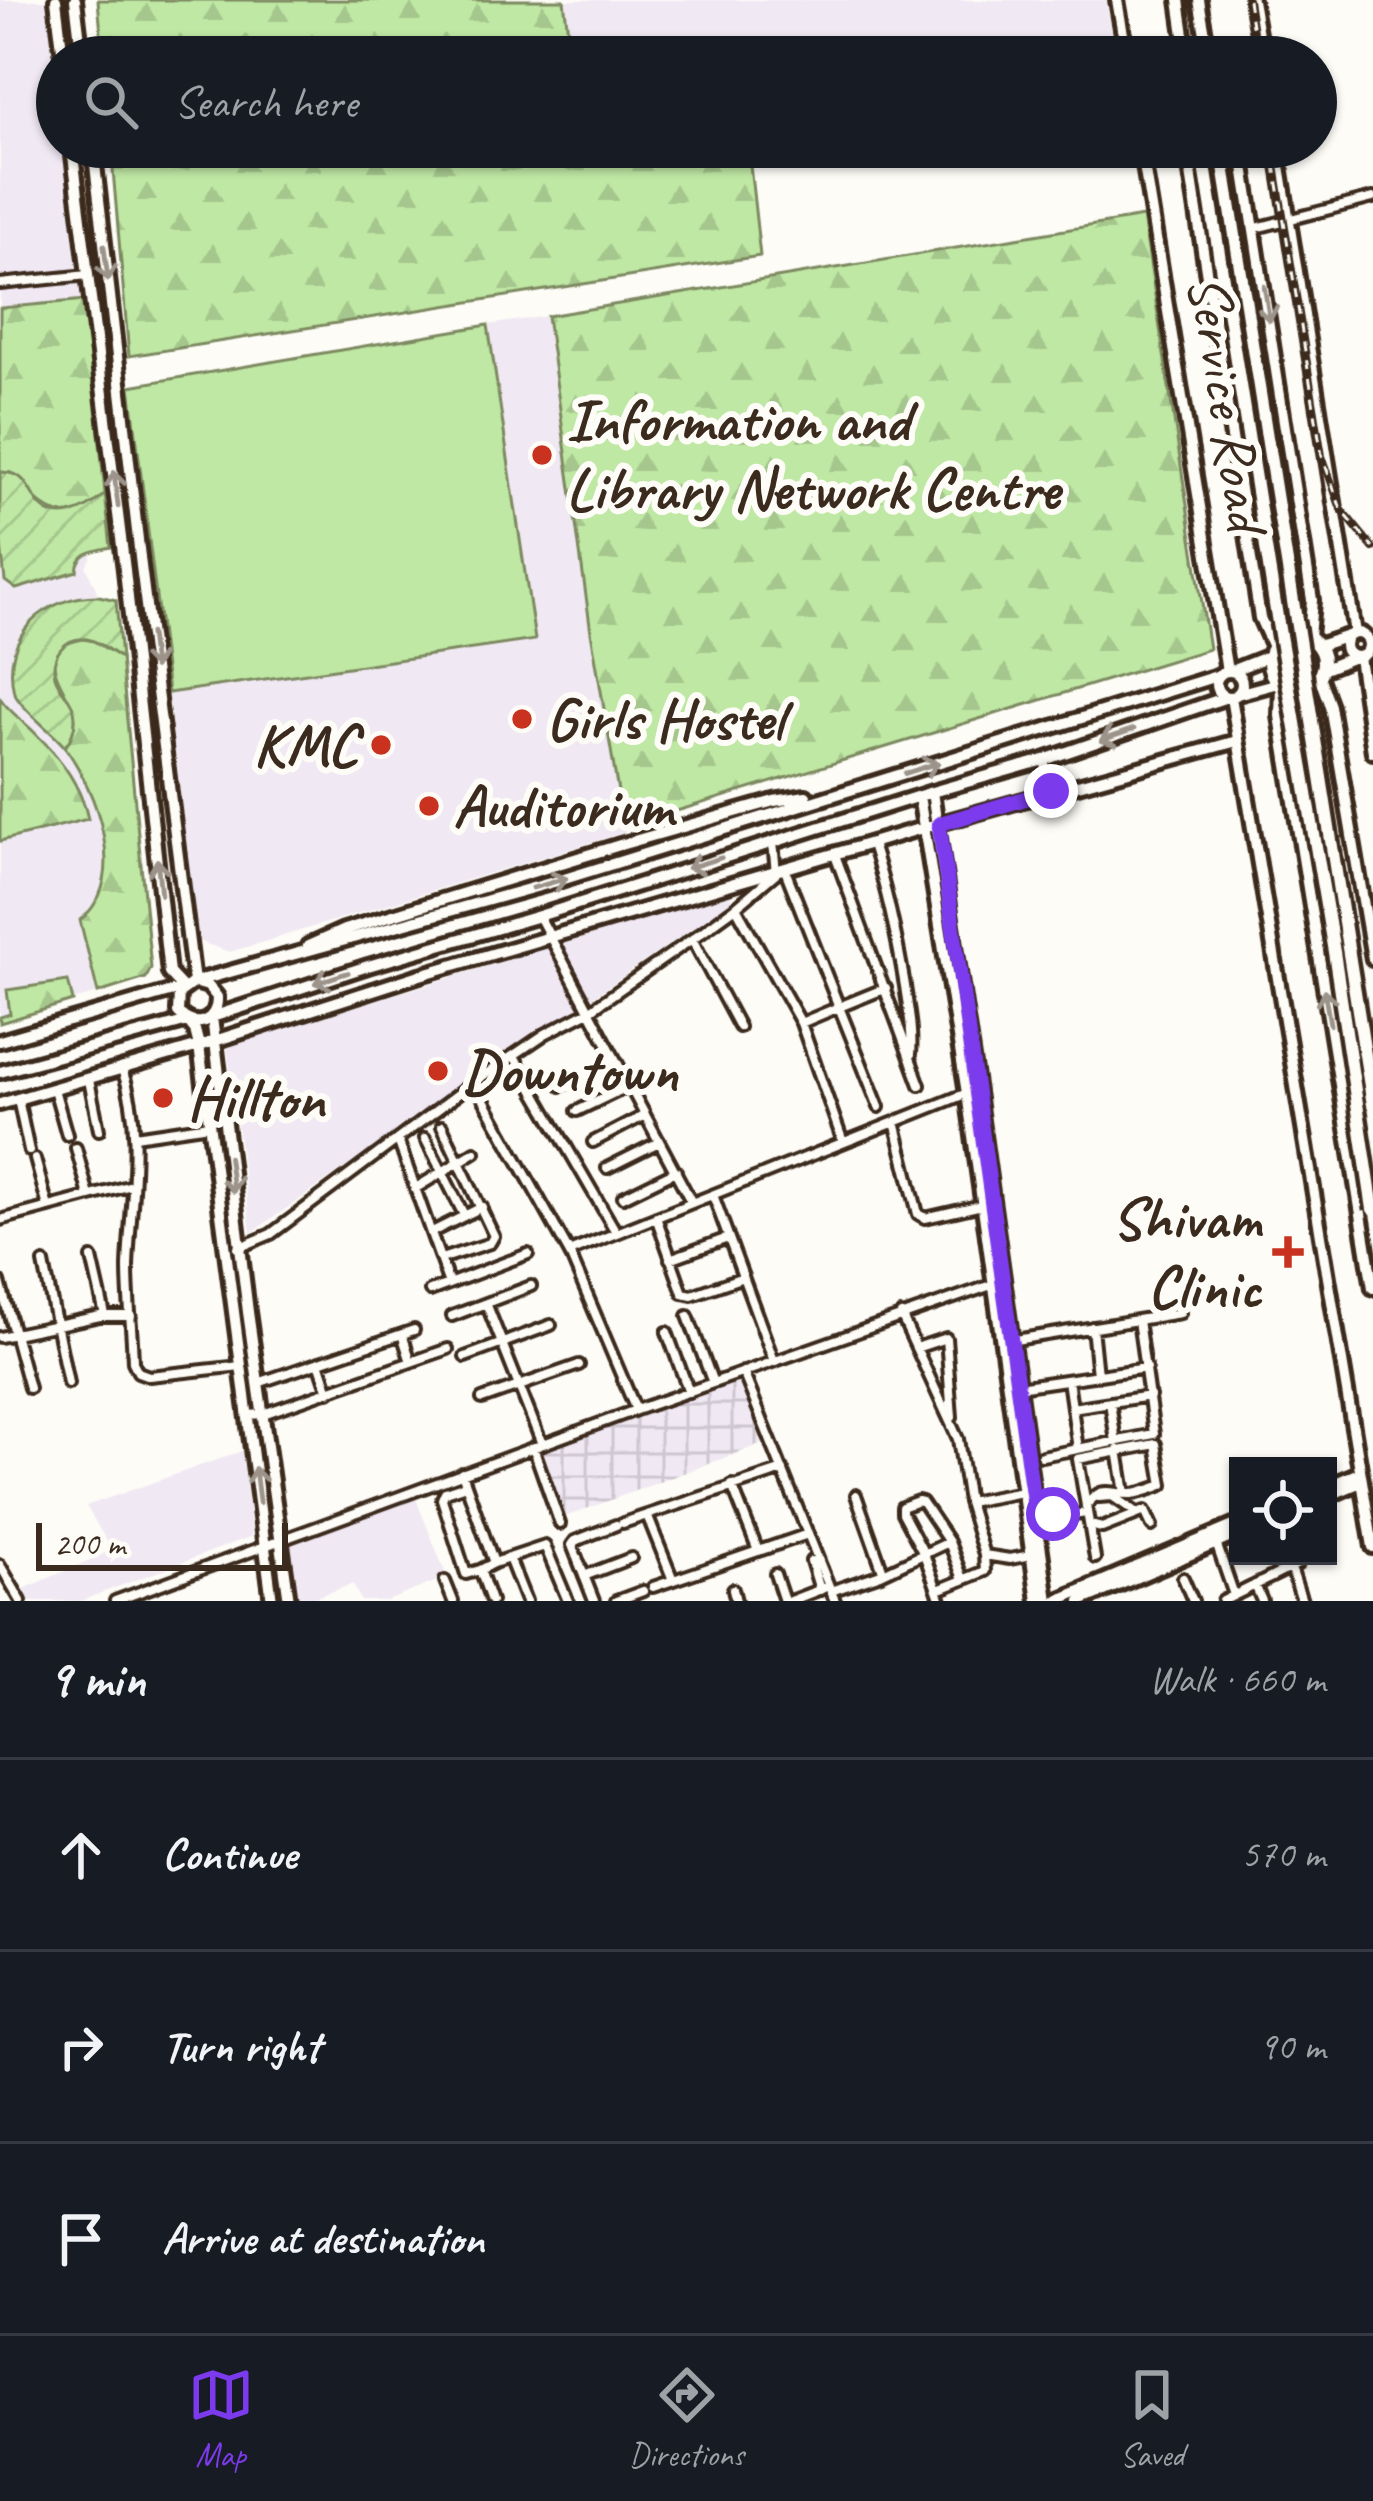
<!DOCTYPE html>
<html lang="en">
<head>
<meta charset="utf-8">
<style>
	body { margin:0; font-family:Caveat,sans-serif; background:#242831; color:#f1f3f6 }
	.controls { position:absolute; right:36px; bottom:36px; display:grid; overflow:hidden; border-radius:0px; box-shadow:0 3px 9px #0004 }
	.controls button { width:108px; height:108px; display:grid; place-items:center; padding:0; border:0; border-bottom:3px solid #363941; background:#171b24; color:#f1f3f6; font:60px sans-serif }
	.scale { position:absolute; left:36px; bottom:30px; width:252px; box-sizing:border-box; padding-left:12px; border:6px solid #3b2a1e; border-top:0; font-size:33px; line-height:42px; white-space:nowrap; color:#3b2a1e; -webkit-text-stroke:9px #fdfcf7; paint-order:stroke }
	.stop { position:absolute; width:36px; height:36px; margin:-27px; border:9px solid #7c3aed; border-radius:50%; background:#fff }
	.stop.end { background:#7c3aed; border-color:#fff; box-shadow:0 3px 12px #0008 }
	.list { margin:0; padding:0; list-style:none }
	h2 { display:flex; justify-content:space-between; align-items:center; height:156px; margin:0; padding:0 48px; font-size:51px }
	h2 small { font-size:39px; font-weight:400; color:#9ea1a6 }
	.list li { display:grid; grid-template-columns:78px 1fr auto; gap:36px; align-items:center; box-sizing:border-box; height:192px; padding:0 48px; border-top:3px solid #363941 }
	.list b { display:block; font-size:45px; white-space:nowrap }
	.list em { font-size:39px; font-style:normal; color:#9ea1a6 }
	.icon { flex:none; width:66px; height:66px; fill:none; stroke:currentColor; stroke-width:2; stroke-linecap:round; stroke-linejoin:round }
	.map { position:relative; flex:none; width:1373px; height:1601px; overflow:hidden }
	.search { position:absolute; background:#171b24; box-shadow:0 3px 9px #0004; left:36px; right:36px; top:36px; height:132px; display:flex; align-items:center; gap:30px; box-sizing:border-box; padding:0 42px; border-radius:66px; color:#9ea1a6; font-size:45px }
	.sheet { height:732px; background:#171b24 }
	nav { display:flex; justify-content:space-around; align-items:center; box-sizing:border-box; height:168px; border-top:3px solid #363941; background:#171b24; font-size:33px; color:#9ea1a6 }
	nav a { display:grid; justify-items:center; gap:6px }
	nav .on { color:#7c3aed }
	.map>svg:first-child { display:block }
</style>
</head>
<body>
<div class="map">
<svg width="1373" height="1601" viewBox="0 0 1373 1601">
	<defs>
		<pattern id="industrial-grid" width="8" height="8" patternUnits="userSpaceOnUse" patternTransform="scale(3)"><rect width="8" height="8" fill="#f0e8f3"/><path d="M0 4h8M4 0v8" fill="none" stroke="#cfc7d0"/></pattern>
		<pattern id="forest-firs" width="22" height="20" patternUnits="userSpaceOnUse" patternTransform="scale(3)"><rect width="22" height="20" fill="#bfe8a4"/><path d="M5 1l3.5 6h-7zM16 11l3.5 6h-7z" fill="#a5c78d"/></pattern>
		<pattern id="garden-furrows" width="10" height="10" patternUnits="userSpaceOnUse" patternTransform="scale(3)"><rect width="10" height="10" fill="#bfe8a4"/><path d="M-1 1l2-2M0 10L10 0M9 11l2-2" fill="none" stroke="#a5c78d"/></pattern>
	</defs>
	<rect width="100%" height="100%" fill="#fdfcf7"/>
	<filter id="ink" filterUnits="userSpaceOnUse"><feTurbulence type="fractalNoise" baseFrequency=".00833" numOctaves="2"/><feDisplacementMap in="SourceGraphic" scale="24" xChannelSelector="R" yChannelSelector="G"/><feConvolveMatrix kernelMatrix="1 2 1 2 8 2 1 2 1" color-interpolation-filters="sRGB"/></filter>
	<g filter="url(#ink)">
		<path fill="#f0e8f3" d="M0,0H49L57,57V147H68L111,547L90,552L91,558L86,566L99,596L116,600L151,968L146,978L0,1023Z
			M98,0H1106L1116,57H103Z
			M547,316L591,632L625,832L230,952L198,941L168,693L535,640L488,325Z
			M729,892L732,901L251,1233L227,1046Z
			M242,1451L252,1536L80,1601H28L22,1590L112,1550L86,1506Z
			M416,1499L447,1577L387,1601H361L353,1584L305,1601H295L288,1543Z"/>
		<path fill="url(#industrial-grid)" d="M741,1377L767,1442L562,1518L540,1450Z"/>
		<path fill="#bfe8a4" stroke="#7d8961" stroke-width="3" d="M488,325L535,640L168,693L130,386Z"/>
		<path fill="url(#forest-firs)" stroke="#7d8961" stroke-width="3" d="M98,0H564L571,57H103Z
			M111,147H582L584,157L649,147H748L760,256L129,356Z
			M1143,217L1209,649L624,827L591,632L547,316Z
			M86,300L105,494C61,533 44,509 11,473L0,472V308Z
			M83,639L94,641L121,658L151,968L146,978L98,993L80,920C131,880 96,791 65,747C71,739 75,730 75,719C74,693 23,650 83,639Z
			M0,698C10,713 24,721 36,734C60,757 81,786 88,819L0,841Z
			M68,981L73,1001L0,1023V1017L10,1014L7,990Z"/>
		<path fill="url(#garden-furrows)" stroke="#7d8961" stroke-width="3" d="M0,472C24,473 25,482 36,500C55,529 87,510 105,494L111,547C95,551 78,551 77,571L16,589L5,581L0,536Z
			M99,596L116,600L121,658C110,652 100,641 87,639C65,636 50,656 55,676C59,689 70,697 74,710C77,724 73,736 65,747C49,728 26,714 14,693C0,633 47,595 99,596Z"/>
		<g fill="none" stroke-linecap="round" stroke-linejoin="round">
			<g stroke="#3b2a1e" stroke-width="16">
				<path id="street" d="M1256,228L1373,198
					M0,284L88,275
					M1044,760L1051,791
					M872,844C887,891 897,937 905,986C908,1008 913,1031 911,1054
					M835,855L920,1085
					M736,907L801,1023L839,1007L785,870
					M539,916L692,1203
					M692,939L739,1027
					M801,1023L843,1142
					M514,1056L616,1232
					M122,1069C145,1132 130,1201 128,1267C128,1299 132,1330 133,1362L138,1372L149,1376L241,1366
					M89,1080L99,1130
					M474,1082L569,1252L636,1410L997,1283
					M561,1086L614,1058
					M54,1089L67,1135
					M18,1099L29,1151
					M879,1107L839,1007L886,988
					M577,1111L629,1086
					M895,1122L918,1214L925,1218L982,1205
					M135,1136L209,1125
					M425,1138L464,1215
					M398,1140L449,1284
					M593,1142L645,1115
					M76,1148L89,1196
					M35,1159L48,1207
					M607,1168L659,1142
					M416,1188L475,1152
					M713,1195L774,1361
					M623,1197L676,1171
					M656,1217L683,1293L692,1295L743,1277
					M0,1220L132,1185
					M432,1232L482,1207
					M238,1248L271,1234L474,1082L545,1034L589,1011L692,939L736,907L776,873L773,842
					M569,1252L970,1092
					M92,1258L105,1315
					M441,1259L490,1243L494,1236L442,1126
					M670,1259L728,1238
					M44,1263L68,1383
					M0,1282L29,1388
					M430,1291L528,1254
					M486,1303L542,1444
					M901,1315L958,1439L968,1502L984,1555L985,1571L938,1590
					M452,1316L531,1286
					M688,1316L713,1383
					M1092,1327L1097,1375
					M667,1332L689,1392
					M402,1334L411,1362
					M0,1337L100,1316H131
					M1009,1341L1180,1313
					M916,1348L946,1338L952,1417
					M465,1357L551,1325
					M319,1362L329,1392
					M743,1372L835,1601
					M1068,1380L1078,1449
					M258,1383L414,1330
					M1018,1387L1146,1368
					M482,1399L579,1365
					M1110,1402L1116,1442
					M1072,1408L1150,1396
					M248,1415L263,1414L448,1349
					M533,1447L560,1524
					M1118,1450L1125,1493
					M1042,1456L1154,1434L1138,1320
					M462,1473L494,1563L480,1570L491,1601
					M466,1485L445,1492L442,1499L466,1574L480,1570
					M732,1485L758,1551
					M856,1495L883,1571
					M1099,1497L1112,1496L1137,1513
					M968,1502L1022,1492
					M1086,1506C1103,1483 1110,1495 1132,1494C1142,1493 1154,1488 1163,1485L1156,1444L1078,1459L1095,1558
					M1036,1520L1087,1513
					M623,1523L647,1515
					M1090,1525L1102,1528L1145,1511L1152,1526
					M1215,1540L1234,1595
					M984,1555L1010,1559L1031,1555
					M509,1558L545,1546L568,1601
					M811,1561L820,1590
					M494,1563L509,1558L526,1601
					M0,1565L21,1601
					M1291,1568L1302,1601
					M775,1574L784,1601
					M584,1576L631,1558
					M1183,1578L1193,1601
					M673,1580L647,1515L783,1470
					M445,1581L453,1601
					M1255,1585L1262,1601
					M653,1587L808,1534
					M733,1589L736,1601
					M831,1591L881,1574L949,1542
					M115,1601L636,1410
					M594,1601L572,1545L575,1541L616,1525
					M616,1601L643,1591
					M790,1601L829,1586
					M941,1601L924,1554L902,1513V1507L918,1501L922,1502L949,1542L963,1579
					M1223,1601L1298,1564L1295,1556"/>
			</g>
			<g stroke="#3b2a1e" stroke-width="20">
				<path id="secondary" d="M56,0L63,57
					M75,0L82,57
					M1117,0L1127,57
					M1179,0L1185,42
					M1199,0L1209,57
					M1252,0L1262,57
					M93,147L141,566L194,982
					M1141,147L1227,671
					M1187,147L1260,618L1273,647
					M1241,147L1312,600L1309,638
					M1277,147L1355,633
					M1345 645a12 12 0 1 1 24 0a12 12 0 1 1-24 0Z
					M1318,646L1348,636
					M1359,657L1373,752
					M1322,670L1354,657
					M1231,671L1269,656
					M1216 684a13 13 0 1 1 26 0a13 13 0 1 1-26 0Z
					M1319,676L1330,706L1373,959
					M1281,685L1280,716L1373,1288
					M1237,694L1278,683
					M1231,697L1373,1547
					M932,792L977,1092L1048,1601
					M919,796L967,1093L1038,1601
					M308,946L344,930L620,845L774,801L806,796
					M194,982L208,986L217,997C218,1022 195,1031 178,1012L179,993L194,982L561,880L1220,675
					M0,1041L183,988L169,973L125,570L72,147
					M0,1072L188,1021L195,1030L199,1046L272,1601
					M0,1104L199,1046L420,975L926,827L1237,741
					M1328,1486L1359,1473
					M1328,1496L1361,1482
					M289,1601L248,1312L212,1017L368,966L539,916L932,792L1044,760L1227,697
					M1056,1601L1238,1524
					M1081,1601L1238,1534"/>
			</g>
			<g stroke="#3b2a1e" stroke-width="21">
				<path id="primary" d="M1185,39L1188,57
					M1208,56L1209,57
					M1202,147L1278,623
					M1221,147L1296,620
					M1269 662a27 27 0 1 1 54 0a27 27 0 1 1-54 0Z"/>
			</g>
			<use href="#street" stroke="#fdfcf7" stroke-width="8"/>
			<use href="#secondary" stroke="#fdfcf7" stroke-width="10"/>
			<use href="#primary" stroke="#fdfcf7" stroke-width="12"/>
			<g stroke="#3b2a1e" stroke-width="8">
				<path id="rail" d="M1248,0L1257,57
					M1272,147L1322,456L1341,509L1373,548"/>
			</g>
			<use href="#rail" stroke="#fdfcf7" stroke-width="3" stroke-dasharray="9" stroke-linecap="butt"/>
			<g stroke="#3b2a1e" stroke-width="21" stroke-linecap="butt">
				<path id="primary-bridge" d="M1296,620L1373,1105
					M1278,623L1334,952L1373,1209"/>
			</g>
			<use href="#primary-bridge" stroke="#fdfcf7" stroke-width="12"/>
		</g>
		<defs><path id="oneway-shaft" d="M-6 0H5M1.5-3L5.5 0L1.5 3" fill="none" stroke-width="1.6" stroke-linecap="round" stroke-linejoin="round" transform="scale(3)"/></defs>
		<g stroke="#9c938a">
			<use href="#oneway-shaft" transform="translate(106 263) rotate(83)"/>
			<use href="#oneway-shaft" transform="translate(1267 304) rotate(81)"/>
			<use href="#oneway-shaft" transform="translate(116 489) rotate(-97)"/>
			<use href="#oneway-shaft" transform="translate(152 651) rotate(83)"/>
			<use href="#oneway-shaft" transform="translate(1117 735) rotate(161)"/>
			<use href="#oneway-shaft" transform="translate(922 768) rotate(-18)"/>
			<use href="#oneway-shaft" transform="translate(704 863) rotate(163)"/>
			<use href="#oneway-shaft" transform="translate(159 877) rotate(-96)"/>
			<use href="#oneway-shaft" transform="translate(550 883) rotate(-16)"/>
			<use href="#oneway-shaft" transform="translate(331 978) rotate(162)"/>
			<use href="#oneway-shaft" transform="translate(1327 1007) rotate(-100)"/>
			<use href="#oneway-shaft" transform="translate(231 1175) rotate(82)"/>
			<use href="#oneway-shaft" transform="translate(257 1485) rotate(-97)"/>
		</g>
	</g>
	<g fill="none" stroke-linecap="round" stroke-linejoin="round" filter="url(#ink)">
		<path stroke="#7c3aed" stroke-width="15" d="M1051,791L939,824L1036,1520L1048,1519L1053,1514"/>
	</g>
	<g fill="#c8321e" stroke="#fdfcf7" stroke-width="4.5">
		<circle cx="542" cy="455" r="12"/>
		<circle cx="522" cy="719" r="12"/>
		<circle cx="381" cy="745" r="12"/>
		<circle cx="429" cy="806" r="12"/>
		<circle cx="438" cy="1071" r="12"/>
		<circle cx="163" cy="1098" r="12"/>
		<path d="M1282 1234h12v12h12v12h-12v12h-12v-12h-12v-12h12z"/>
	</g>
	<g text-anchor="middle" dominant-baseline="central" stroke-width="12" stroke-linejoin="round" paint-order="stroke">
		<g font-size="60" fill="#3b2a1e" stroke="#fdfcf7">
			<text transform="translate(1228 402) rotate(81)">Service Road</text>
		</g>
		<g font-size="60" font-weight="bold" fill="#3b2a1e" stroke="#fdfcf7" text-anchor="start">
			<text x="566" y="420">Information and<tspan x="566" dy="69">Library Network Centre</tspan></text>
			<text x="546" y="719">Girls Hostel</text>
			<text x="357" y="745" text-anchor="end">KMC</text>
			<text x="453" y="806">Auditorium</text>
			<text x="462" y="1071">Downtown</text>
			<text x="187" y="1098">Hillton</text>
			<text x="1261" y="1218" text-anchor="end">Shivam<tspan x="1261" dy="69">Clinic</tspan></text>
		</g>
	</g>
</svg>
<div class="controls">
<button><svg class="icon" aria-label="locate" viewBox="0 0 24 24"><circle cx="12" cy="12" r="6"/><path d="M12 2v4M12 18v4M2 12h4M18 12h4"/></svg></button>
</div>
<div class="scale">200 m</div>
<div class="stop" style="left:1053px;top:1514px"></div>
<div class="stop end" style="left:1051px;top:791px"></div>
<div class="search"><svg class="icon" aria-label="search" viewBox="0 0 24 24"><circle cx="10" cy="10" r="6"/><path d="M15 15l6 6"/></svg>Search here</div>
</div>
<section class="sheet">
<h2>9 min<small>Walk · 660 m</small></h2>
<ul class="list">
<li><svg class="icon" aria-label="ahead" viewBox="0 0 24 24"><path d="M12 20V5M6 11l6-6 6 6"/></svg><div><b>Continue</b></div><em>570 m</em></li>
<li><svg class="icon" aria-label="right" viewBox="0 0 24 24"><path d="M7 20v-9h11M14 6l5 5-5 5"/></svg><div><b>Turn right</b></div><em>90 m</em></li>
<li><svg class="icon" aria-label="arrive" viewBox="0 0 24 24"><path d="M6 21V4h12l-3 4 3 4H6"/></svg><div><b>Arrive at destination</b></div></li>
</ul>
</section>
<nav>
<a class="on"><svg class="icon" aria-label="map" viewBox="0 0 24 24"><path d="M3 6l6-2 6 2 6-2v14l-6 2-6-2-6 2zM9 4v14M15 6v14"/></svg>Map</a>
<a><svg class="icon" aria-label="directions" viewBox="0 0 24 24"><path d="M12 3l9 9-9 9-9-9zM9 14v-3h6M13 9l2 2-2 2"/></svg>Directions</a>
<a><svg class="icon" aria-label="saved" viewBox="0 0 24 24"><path d="M7 4h10v16l-5-4-5 4z"/></svg>Saved</a>
</nav>
</body>
</html>
